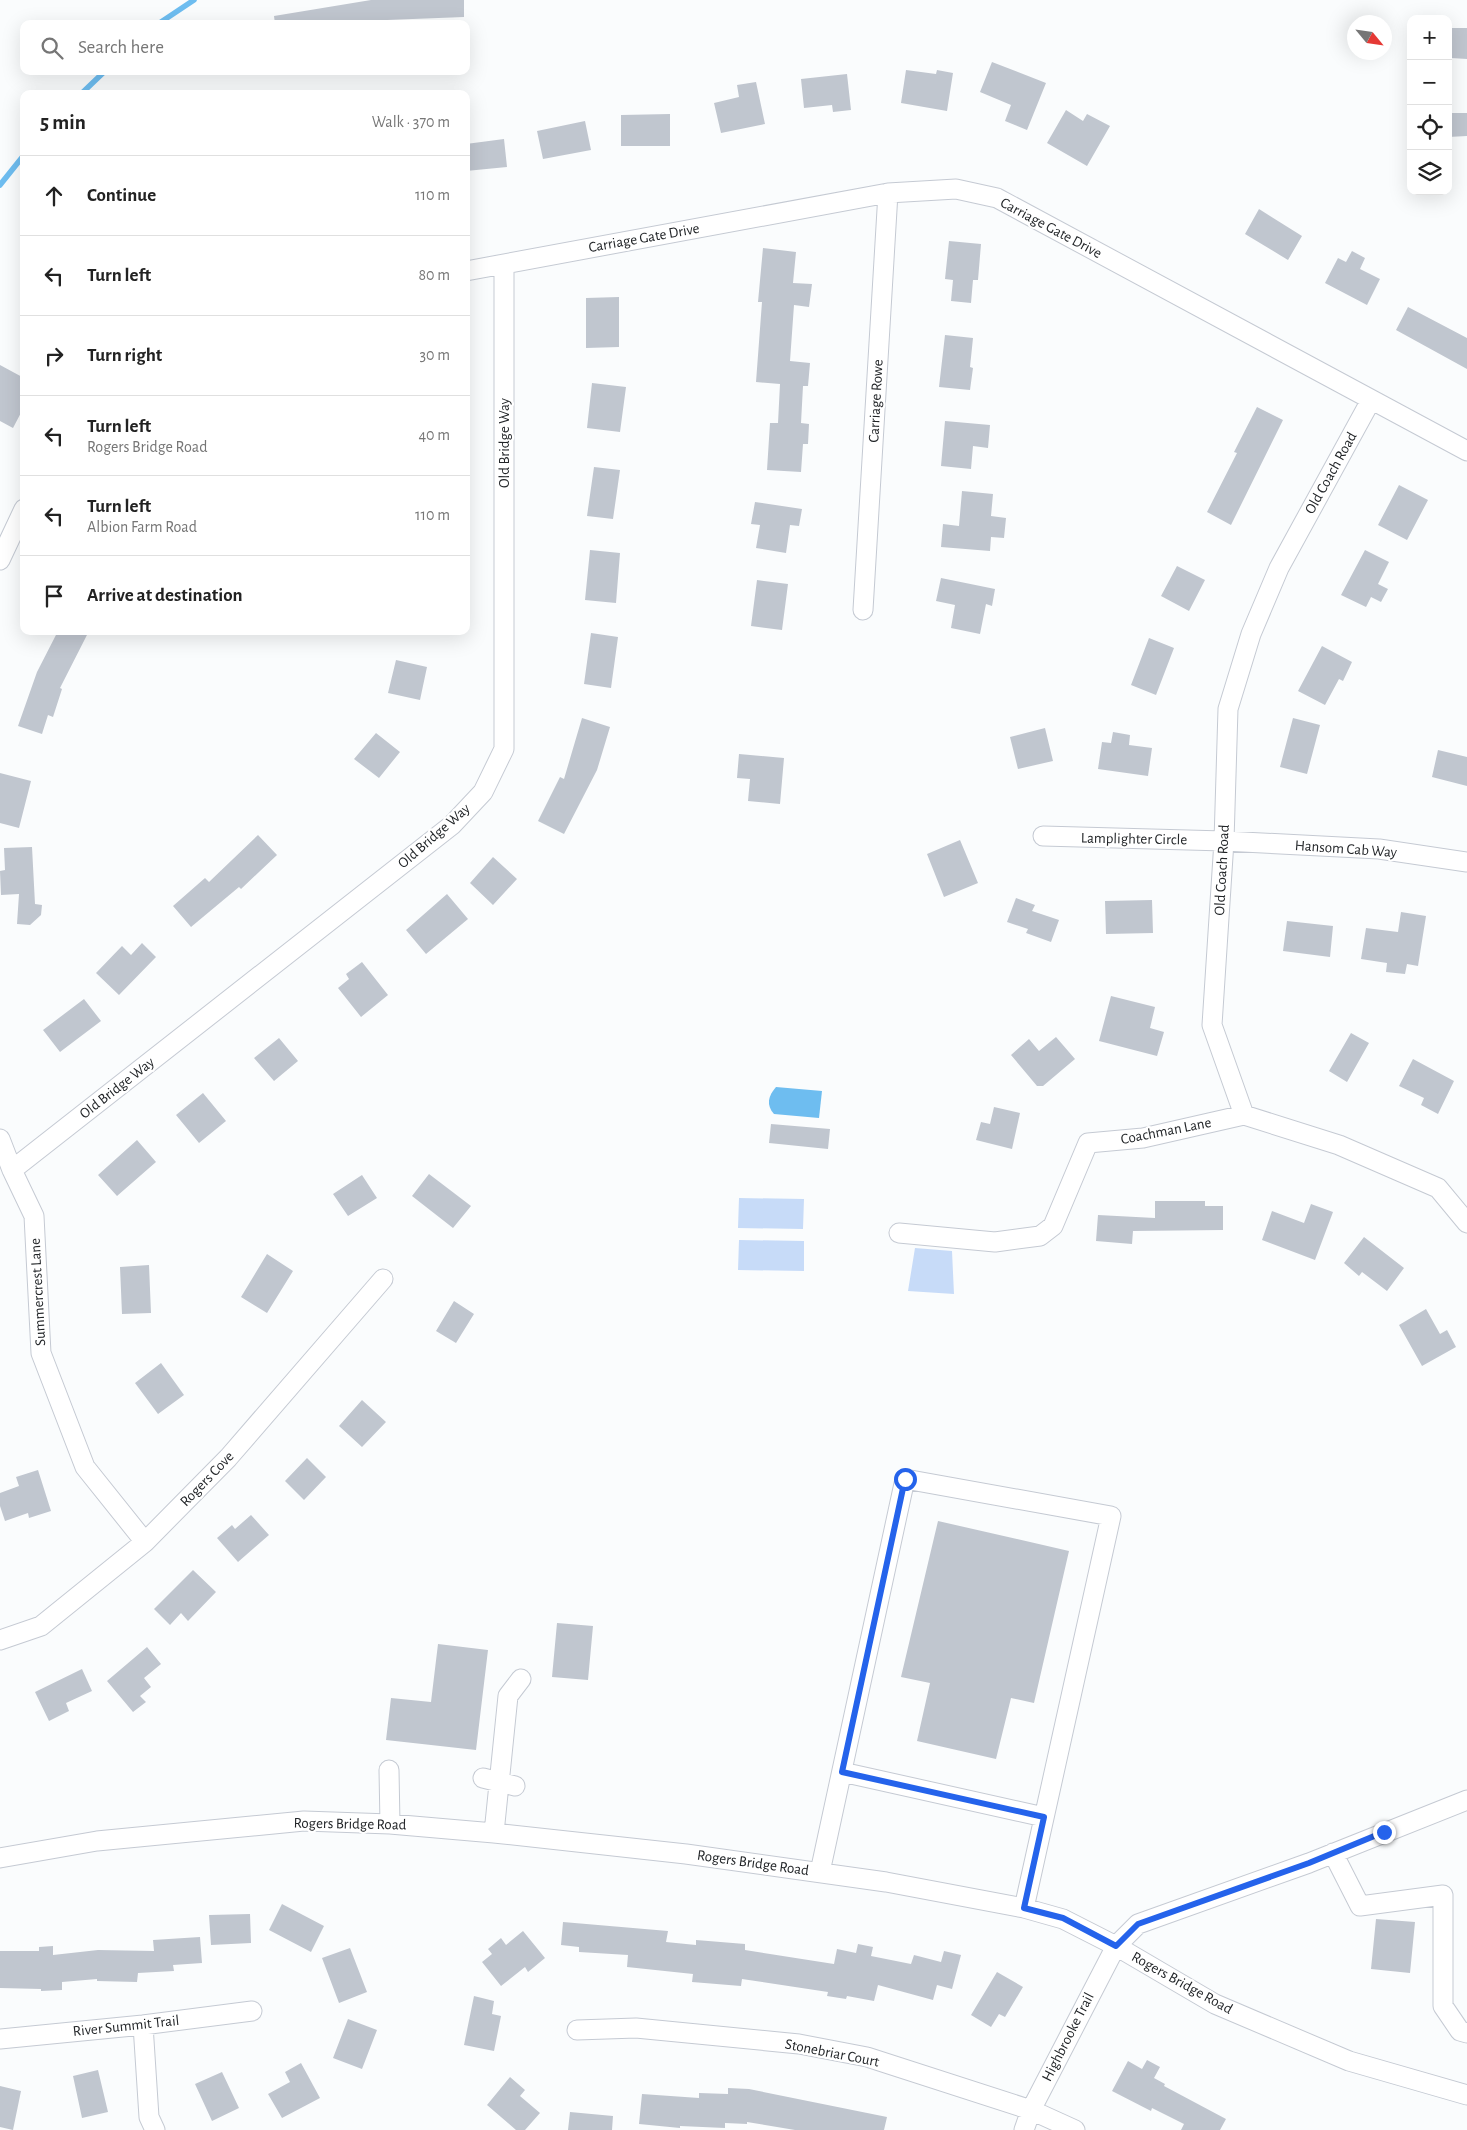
<!DOCTYPE html>
<html lang="en">
<head>
<meta charset="utf-8">
<style>
	body { margin:0; font-family:"Alegreya Sans",sans-serif; background:#f2f2f2; color:#222 }
	.controls { position:absolute; right:15px; top:15px; display:grid; overflow:hidden; border-radius:10px; box-shadow:0 5px 20px #0002 }
	.controls button { width:45px; height:45px; display:grid; place-items:center; padding:0; border:0; border-bottom:1px solid #e0e0e0; background:#fff; color:#222; font:25px sans-serif }
	.compass { position:absolute; left:1347px; top:15px; width:45px; height:45px; border-radius:50%; background:#fff; box-shadow:0 5px 20px #0002; rotate:119deg }
	.stop { position:absolute; width:15px; height:15px; margin:-11px; border:4px solid #2563eb; border-radius:50%; background:#fff }
	.stop.end { background:#2563eb; border-color:#fff; box-shadow:0 1px 5px #0008 }
	.list { margin:0; padding:0; list-style:none }
	h2 { display:flex; justify-content:space-between; align-items:center; height:65px; margin:0; padding:0 20px; font-size:21px }
	h2 small { font-size:16px; font-weight:400; color:#767676 }
	.list li { display:grid; grid-template-columns:32px 1fr auto; gap:15px; align-items:center; box-sizing:border-box; height:80px; padding:0 20px; border-top:1px solid #e0e0e0 }
	.list b { display:block; font-size:19px; white-space:nowrap }
	.list p { margin:0; font-size:16px; white-space:nowrap; color:#767676 }
	.list em { font-size:16px; font-style:normal; color:#767676 }
	.icon { flex:none; width:28px; height:28px; fill:none; stroke:currentColor; stroke-width:2; stroke-linecap:round; stroke-linejoin:round }
	.map { position:relative; flex:none; width:1467px; height:2130px; overflow:hidden }
	.search { position:absolute; background:#fff; box-shadow:0 5px 20px #0002; left:20px; top:20px; width:450px; height:55px; display:flex; align-items:center; gap:12px; box-sizing:border-box; padding:0 18px; border-radius:10px; color:#767676; font-size:19px }
	.panel { position:absolute; background:#fff; box-shadow:0 5px 20px #0002; left:20px; top:90px; width:450px; height:545px; border-radius:10px }
	.map>svg:first-child { display:block }
</style>
</head>
<body>
<div class="map">
<svg width="1467" height="2130" viewBox="0 0 1467 2130">
	<rect width="100%" height="100%" fill="#fafcfd"/>
	<path fill="#c7dbf8" d="M739,1198L804,1199L803,1229L738,1228Z
		M739,1240L804,1241V1271L738,1270Z
		M915,1248L952,1251L954,1294L908,1291Z"/>
	<path fill="#6ebdf0" d="M776,1087L822,1091L819,1118L774,1114C766,1105 768,1096 776,1087Z"/>
	<g fill="none" stroke-linecap="round" stroke-linejoin="round">
		<path stroke="#6ebdf0" stroke-width="5.5" d="M158,24L194,0
			M81,94L105,71
			M0,185L24,155"/>
	</g>
	<path fill="#c0c6cf" d="M371,0H464V17L387,20V24H275L274,16Z
		M1452,28H1467V59L1451,58Z
		M992,62L1046,83L1027,130L1005,121L1011,105L980,92Z
		M906,70L936,74L937,70L953,73L947,111L901,103Z
		M847,74L851,110L833,112L832,105L804,108L801,79Z
		M756,82L765,124L721,133L714,103L739,97L737,85Z
		M1066,110L1083,121L1087,114L1110,126L1087,166L1047,143Z
		M1448,113H1467V136L1448,137Z
		M670,114V146H621V115Z
		M585,121L591,150L543,159L537,131Z
		M504,139L507,167L466,171V144Z
		M1259,209L1302,236L1288,260L1245,234Z
		M949,241L981,244L978,280H973L971,303L951,301L953,280L945,279Z
		M763,248L796,252L793,283L812,284L809,307L794,305L790,361L810,363L808,386H803L801,423L809,424L808,444H803L801,472L767,470L770,423H778L780,384L756,382L762,302H758Z
		M1352,251L1365,258L1360,269L1380,279L1367,305L1325,283L1338,258L1346,262Z
		M619,297V347L586,348V298Z
		M1408,307L1467,338V369L1396,330Z
		M945,335L973,338L970,367L973,368L970,390L939,387Z
		M0,365L24,378V407L13,428L0,421Z
		M592,383L626,387L620,432L587,428Z
		M1257,407L1283,420L1231,525L1207,512L1237,453L1234,452Z
		M945,421L990,425L988,448L973,446L971,469L941,466Z
		M594,467L620,470L613,519L587,516Z
		M1399,485L1428,500L1407,540L1378,525Z
		M962,491L993,494L991,516L1006,518L1004,538L991,537L990,551L941,547L943,524L959,526Z
		M755,502L802,509L799,526L790,525L786,553L756,548L760,525L751,524Z
		M590,550L620,553L616,603L585,600Z
		M1365,550L1389,562L1378,584L1388,589L1381,602L1371,597L1366,607L1341,595Z
		M1177,566L1205,580L1189,611L1161,596Z
		M941,578L995,589L992,606L986,604L980,634L951,628L955,605L936,601Z
		M757,580L788,584L782,630L751,626Z
		M58,631H89L60,688L62,689L53,717L48,715L42,734L18,726L37,672Z
		M591,633L618,637L611,688L584,684Z
		M1149,638L1174,648L1156,695L1131,685Z
		M1322,646L1352,662L1343,681L1339,679L1325,705L1298,691Z
		M396,660L427,667L420,700L388,693Z
		M582,718L610,727L597,770L564,834L538,821L560,777L564,779Z
		M1293,718L1320,725L1307,774L1280,767Z
		M1045,728L1053,761L1018,769L1010,737Z
		M1113,732L1130,735L1129,745L1152,748L1148,776L1098,769L1102,742L1111,743Z
		M376,733L400,752L379,778L354,759Z
		M1438,750L1467,757V786L1432,777Z
		M739,754L784,758L780,804L748,801L750,779L737,778Z
		M0,773L31,781L19,828L0,823Z
		M258,835L277,855L241,889L239,887L191,927L173,906L205,878L209,882Z
		M960,840L978,883L944,897L927,854Z
		M32,847L35,904L42,905L41,915L30,925L17,924L19,894L1,895L0,871L5,870L4,848Z
		M493,857L517,879L493,905L470,883Z
		M447,894L468,919L426,954L406,930Z
		M1016,898L1035,905L1032,911L1059,920L1051,942L1026,933L1028,929L1007,922Z
		M1152,900L1153,933L1106,934L1105,901Z
		M1401,912L1426,916L1418,966L1407,964L1405,974L1386,972L1387,963L1361,959L1366,928L1398,932Z
		M1287,921L1333,926L1330,957L1283,951Z
		M142,943L156,957L119,995L96,973L122,946L131,955Z
		M362,962L388,995L361,1017L338,988L349,979L346,974Z
		M1111,996L1155,1007L1150,1028L1164,1032L1157,1056L1099,1041Z
		M84,999L101,1021L60,1052L43,1030Z
		M1351,1033L1369,1043L1347,1082L1329,1071Z
		M1056,1037L1075,1059L1043,1086H1037L1011,1055L1029,1039L1039,1051Z
		M279,1038L298,1061L274,1081L254,1058Z
		M1413,1059L1454,1081L1438,1114L1421,1105L1424,1098L1399,1086Z
		M203,1093L226,1121L199,1143L176,1115Z
		M994,1107L1020,1113L1012,1149L976,1140L981,1122L990,1124Z
		M771,1124L830,1129L828,1149L769,1143Z
		M137,1140L156,1162L117,1196L98,1175Z
		M429,1174L471,1206L453,1228L412,1196Z
		M362,1175L377,1198L348,1216L333,1194Z
		M1155,1201H1205V1206H1223V1230L1133,1231L1132,1244L1096,1241L1098,1215L1155,1218Z
		M1311,1204L1333,1212L1315,1260L1262,1240L1272,1211L1304,1223Z
		M1364,1237L1404,1268L1387,1291L1362,1272L1359,1276L1344,1263Z
		M267,1254L293,1271L267,1313L241,1297Z
		M149,1265L151,1313L122,1314L120,1267Z
		M454,1301L474,1314L456,1343L436,1331Z
		M1426,1309L1440,1334L1447,1330L1456,1347L1422,1366L1399,1325Z
		M161,1363L184,1395L158,1414L135,1383Z
		M362,1400L386,1422L362,1447L339,1426Z
		M307,1458L326,1477L304,1500L285,1481Z
		M38,1470L51,1511L29,1518L28,1513L5,1521L0,1506V1493L19,1486L16,1477Z
		M251,1515L269,1535L238,1562L217,1538L232,1525L235,1529Z
		M938,1521L1069,1551L1034,1703L1011,1698L996,1759L917,1741L930,1683L901,1677Z
		M193,1570L216,1592L188,1621L181,1613L170,1625L154,1609Z
		M557,1623L593,1626L588,1680L552,1677Z
		M438,1644L488,1650L476,1750L386,1740L391,1698L431,1702Z
		M147,1647L161,1664L144,1678L151,1687L140,1696L146,1702L133,1712L107,1681Z
		M82,1669L92,1691L66,1703L69,1711L49,1721L35,1692Z
		M282,1904L324,1926L311,1952L269,1930Z
		M250,1914L251,1943L211,1945L209,1915Z
		M1376,1919L1415,1922L1410,1973L1371,1969Z
		M563,1922L668,1931L666,1942L696,1945V1940L745,1944V1950L834,1964L837,1949L856,1953L858,1944L873,1947L871,1956L911,1964L914,1955L941,1962L944,1951L961,1955L952,1989L937,1985L933,2000L878,1985L874,2001L847,1996L846,1999L827,1996L828,1992L742,1979L741,1986L692,1982L693,1974L627,1967L628,1955L579,1952V1947L561,1945Z
		M523,1931L545,1958L528,1972L525,1967L501,1986L482,1962L492,1954L488,1949L501,1938L506,1945Z
		M200,1937L202,1963L173,1965L174,1971L138,1973L137,1982L97,1981V1979L62,1982V1990L41,1991V1989L0,1988V1951H39V1947L53,1946V1955L98,1950L154,1951L153,1940Z
		M350,1948L367,1992L339,2003L322,1958Z
		M997,1972L1023,1987L1005,2017L999,2014L991,2027L971,2015Z
		M474,1996L494,2001L492,2014L501,2016L494,2051L464,2045Z
		M348,2019L377,2030L362,2069L333,2058Z
		M1147,2060L1160,2067L1154,2078L1165,2084L1164,2086L1226,2119L1220,2130H1181L1184,2124L1152,2108L1151,2111L1112,2091L1128,2061L1142,2069Z
		M301,2063L320,2098L282,2118L268,2094L290,2082L285,2072Z
		M98,2070L108,2112L82,2118L73,2076Z
		M222,2072L239,2108L212,2121L195,2084Z
		M510,2077L525,2090L520,2096L540,2113L525,2130H516L487,2105Z
		M0,2086L21,2091L13,2130L0,2127Z
		M728,2088L749,2089L887,2117L884,2130H795L747,2122V2124L725,2123V2128L680,2126V2128L639,2124L642,2094L699,2098V2093L728,2094Z
		M570,2112L613,2116L612,2130H568Z"/>
	<g fill="none" stroke-linecap="round" stroke-linejoin="round">
		<g stroke="#c5cad3" stroke-width="21">
			<path id="minor" d="M466,271L888,193L956,189L997,198L1467,451
				M0,560L24,509
				M863,610L888,193
				M1043,836L1224,841L1379,849L1467,862
				M1244,1115L1212,1025L1224,841L1228,709L1251,634L1279,568L1371,400
				M1244,1115L1339,1145L1438,1188L1467,1223
				M0,1139L12,1170L34,1216L41,1353L85,1467L145,1542
				M12,1170L452,825L483,792L504,749V264
				M899,1233L995,1242L1040,1236L1053,1226L1088,1143L1143,1138L1244,1115
				M0,1640L41,1626L145,1542L228,1458L383,1279
				M389,1770L390,1824
				M842,1772L1044,1817
				M483,1778L515,1786
				M494,1833L508,1696L521,1679
				M1333,1853L1360,1906L1443,1895V2006L1460,2031L1467,2033
				M0,1858L97,1841L304,1821L390,1824L494,1833L686,1854L886,1882L1024,1908L1063,1919L1116,1946L1215,2004L1349,2061L1467,2095
				M820,1872L905,1479L1111,1516L1024,1908
				M143,2025L149,2117L155,2130
				M577,2030L636,2028L799,2044L867,2057L1031,2110L1075,2130
				M0,2039L143,2025L252,2011
				M1024,2130L1031,2110L1116,1946L1138,1924L1309,1863L1467,1800"/>
		</g>
		<use href="#minor" stroke="#fff" stroke-width="19"/>
	</g>
	<g fill="none" stroke-linecap="round" stroke-linejoin="round">
		<path stroke="#2563eb" stroke-width="6" d="M905,1479L842,1772L1044,1817L1024,1908L1063,1918L1116,1946L1138,1924L1309,1863L1384,1832"/>
	</g>
	<g text-anchor="middle" dominant-baseline="central" stroke-width="4.5" stroke-linejoin="round" paint-order="stroke">
		<g font-size="15" fill="#222528" stroke="#fff">
			<text transform="translate(1051 228) rotate(28)">Carriage Gate Drive</text>
			<text transform="translate(644 238) rotate(-10)">Carriage Gate Drive</text>
			<text transform="translate(876 401) rotate(-87)">Carriage Rowe</text>
			<text transform="translate(504 443) rotate(-90)">Old Bridge Way</text>
			<text transform="translate(1331 473) rotate(-61)">Old Coach Road</text>
			<text transform="translate(434 836) rotate(-41)">Old Bridge Way</text>
			<text transform="translate(1134 839) rotate(1)">Lamplighter Circle</text>
			<text transform="translate(1346 849) rotate(4)">Hansom Cab Way</text>
			<text transform="translate(1222 870) rotate(-87)">Old Coach Road</text>
			<text transform="translate(117 1088) rotate(-38)">Old Bridge Way</text>
			<text transform="translate(1166 1131) rotate(-11)">Coachman Lane</text>
			<text transform="translate(38 1292) rotate(-93)">Summercrest Lane</text>
			<text transform="translate(207 1479) rotate(-46)">Rogers Cove</text>
			<text transform="translate(350 1824) rotate(1)">Rogers Bridge Road</text>
			<text transform="translate(753 1863) rotate(8)">Rogers Bridge Road</text>
			<text transform="translate(1182 1983) rotate(29)">Rogers Bridge Road</text>
			<text transform="translate(126 2026) rotate(-6)">River Summit Trail</text>
			<text transform="translate(1068 2037) rotate(-63)">Highbrooke Trail</text>
			<text transform="translate(832 2053) rotate(11)">Stonebriar Court</text>
		</g>
	</g>
</svg>
<div class="controls">
<button>+</button>
<button>−</button>
<button><svg class="icon" aria-label="locate" viewBox="0 0 24 24"><circle cx="12" cy="12" r="6"/><path d="M12 2v4M12 18v4M2 12h4M18 12h4"/></svg></button>
<button><svg class="icon" aria-label="layers" viewBox="0 0 24 24"><path d="M12 4l9 5-9 5-9-5zM3 14l9 5 9-5"/></svg></button>
</div>
<svg class="compass" viewBox="-18 -18 36 36"><path d="M0-13l5 13h-10z" fill="#e53935"/><path d="M0 13l5-13h-10z" fill="#767676"/></svg>
<div class="stop" style="left:905px;top:1479px"></div>
<div class="stop end" style="left:1384px;top:1832px"></div>
<div class="search"><svg class="icon" aria-label="search" viewBox="0 0 24 24"><circle cx="10" cy="10" r="6"/><path d="M15 15l6 6"/></svg>Search here</div>
<section class="panel">
<h2>5 min<small>Walk · 370 m</small></h2>
<ul class="list">
<li><svg class="icon" aria-label="ahead" viewBox="0 0 24 24"><path d="M12 20V5M6 11l6-6 6 6"/></svg><div><b>Continue</b></div><em>110 m</em></li>
<li><svg class="icon" aria-label="left" viewBox="0 0 24 24"><path d="M17 20v-9H6M10 6l-5 5 5 5"/></svg><div><b>Turn left</b></div><em>80 m</em></li>
<li><svg class="icon" aria-label="right" viewBox="0 0 24 24"><path d="M7 20v-9h11M14 6l5 5-5 5"/></svg><div><b>Turn right</b></div><em>30 m</em></li>
<li><svg class="icon" aria-label="left" viewBox="0 0 24 24"><path d="M17 20v-9H6M10 6l-5 5 5 5"/></svg><div><b>Turn left</b><p>Rogers Bridge Road</p></div><em>40 m</em></li>
<li><svg class="icon" aria-label="left" viewBox="0 0 24 24"><path d="M17 20v-9H6M10 6l-5 5 5 5"/></svg><div><b>Turn left</b><p>Albion Farm Road</p></div><em>110 m</em></li>
<li><svg class="icon" aria-label="arrive" viewBox="0 0 24 24"><path d="M6 21V4h12l-3 4 3 4H6"/></svg><div><b>Arrive at destination</b></div></li>
</ul>
</section>
</div>
</body>
</html>
